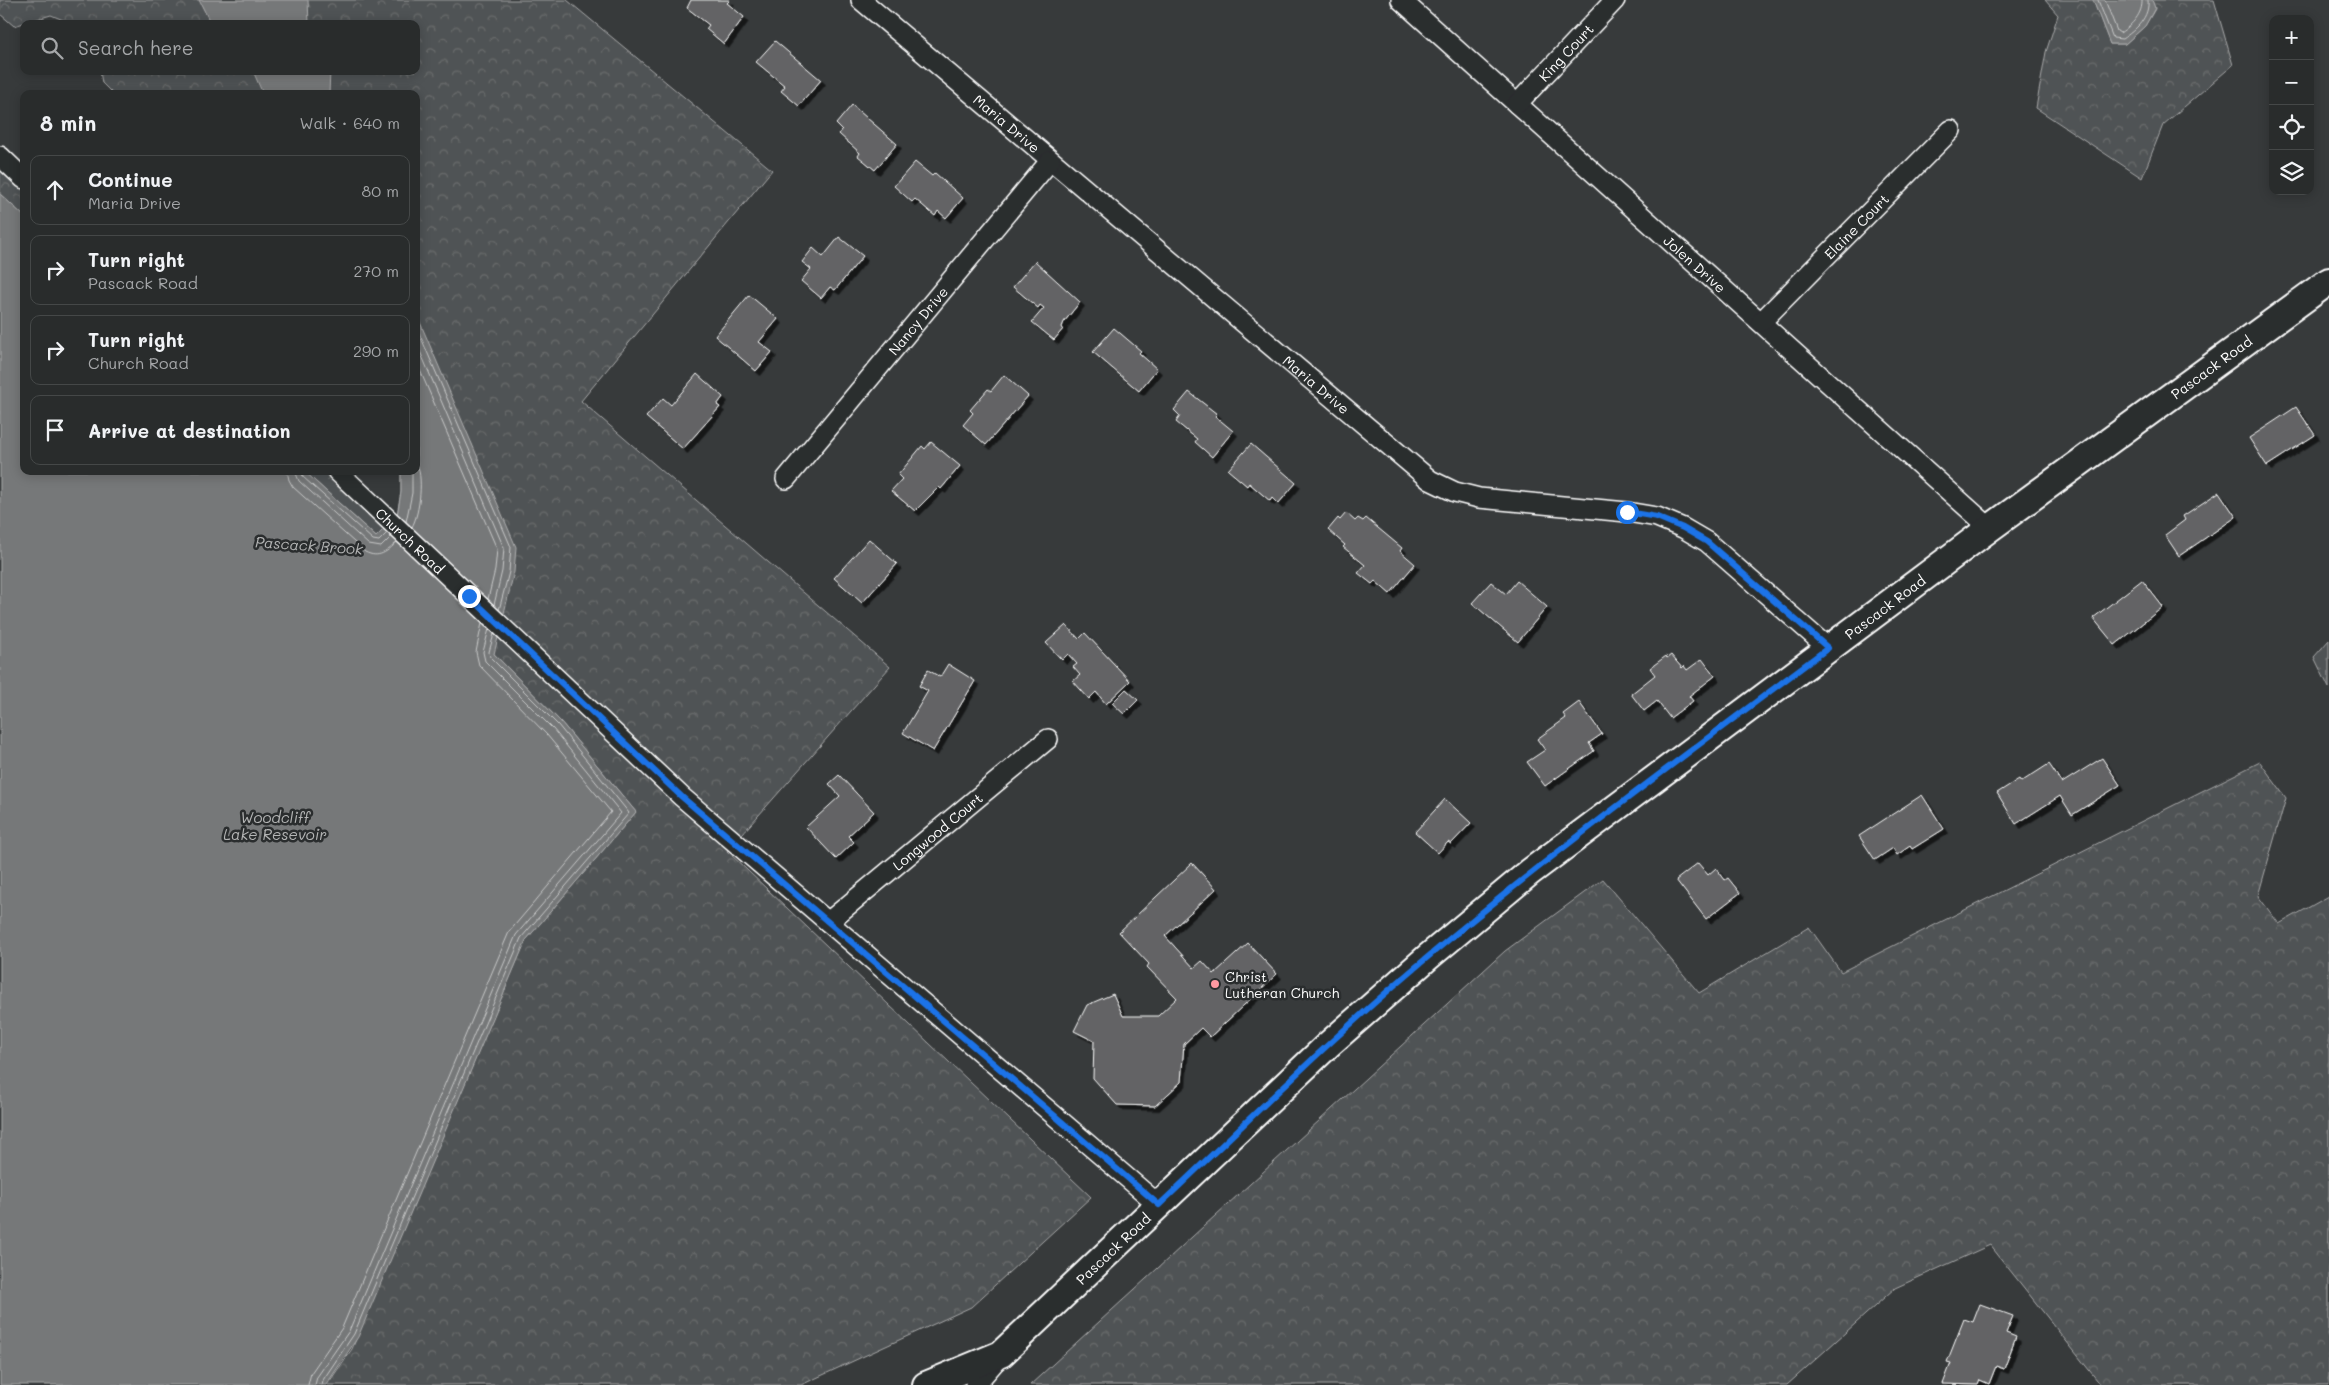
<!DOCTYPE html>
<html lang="en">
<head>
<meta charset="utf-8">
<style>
	body { margin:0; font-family:Mali,sans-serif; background:#313434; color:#f1f3f6 }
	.controls { position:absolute; right:15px; top:15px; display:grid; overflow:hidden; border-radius:10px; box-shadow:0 2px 12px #0003 }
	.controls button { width:45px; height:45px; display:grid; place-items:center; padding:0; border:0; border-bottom:1px solid #454848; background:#292c2c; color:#f1f3f6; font:25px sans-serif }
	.stop { position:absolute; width:15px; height:15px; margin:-11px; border:4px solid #1a73e8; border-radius:50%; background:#fff }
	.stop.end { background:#1a73e8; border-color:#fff; box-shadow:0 1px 5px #0008 }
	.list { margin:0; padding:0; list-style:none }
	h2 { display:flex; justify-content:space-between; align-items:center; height:65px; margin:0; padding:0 20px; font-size:21px }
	h2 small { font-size:16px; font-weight:400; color:#a5a7a9 }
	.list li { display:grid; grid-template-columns:32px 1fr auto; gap:15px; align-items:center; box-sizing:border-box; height:70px; margin:0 10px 10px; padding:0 10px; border:1px solid #454848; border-radius:10px }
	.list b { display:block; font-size:19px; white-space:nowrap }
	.list p { margin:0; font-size:16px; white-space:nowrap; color:#a5a7a9 }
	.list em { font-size:16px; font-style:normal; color:#a5a7a9 }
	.icon { flex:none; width:28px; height:28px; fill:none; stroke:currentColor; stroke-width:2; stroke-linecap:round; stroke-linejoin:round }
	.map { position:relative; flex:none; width:2329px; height:1385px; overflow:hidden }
	.search { position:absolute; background:#292c2c; box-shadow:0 2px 12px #0003; left:20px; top:20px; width:400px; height:55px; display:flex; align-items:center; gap:12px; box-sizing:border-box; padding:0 18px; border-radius:10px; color:#a5a7a9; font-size:19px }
	.panel { position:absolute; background:#292c2c; box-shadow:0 2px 12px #0003; left:20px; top:90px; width:400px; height:385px; border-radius:10px }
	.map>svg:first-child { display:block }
</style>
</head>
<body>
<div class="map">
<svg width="2329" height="1385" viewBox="0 0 2329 1385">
	<defs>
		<pattern id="forest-crowns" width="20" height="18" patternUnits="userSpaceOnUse" patternTransform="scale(1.25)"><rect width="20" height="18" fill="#505354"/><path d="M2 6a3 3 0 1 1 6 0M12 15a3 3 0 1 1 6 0" fill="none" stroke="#6a6d6e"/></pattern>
		<filter id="shadow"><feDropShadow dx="4.5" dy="4.5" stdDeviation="0" flood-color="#0009"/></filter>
	</defs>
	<rect width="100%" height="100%" fill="#373a3b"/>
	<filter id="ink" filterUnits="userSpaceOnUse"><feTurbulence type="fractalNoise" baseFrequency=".02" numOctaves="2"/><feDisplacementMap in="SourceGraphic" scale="10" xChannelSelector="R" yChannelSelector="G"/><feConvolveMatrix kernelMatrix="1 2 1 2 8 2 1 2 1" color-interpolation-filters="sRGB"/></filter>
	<g filter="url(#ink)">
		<path fill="url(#forest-crowns)" stroke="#a8a9aa" d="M0,0H567L772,170L581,401L890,667L727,851L1091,1197L971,1307L801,1385H327L352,1349L526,940L636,812L561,722L407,565L304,471H345L397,515L401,492V471H416V94H113L102,83L100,71H416V24H73L51,15L14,26L0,14Z
			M2045,0H2093L2110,44H2125L2145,26L2155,9L2152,0H2214L2233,65L2163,125L2142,178L2036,108L2046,52L2058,15Z
			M0,156L24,179V216L0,194Z
			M2329,640V688L2314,657Z
			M2260,762L2286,798L2258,896L2279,924L2329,896V1385H2101L1990,1245L1895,1288L1787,1385H1030L1505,951L1603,879L1699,993L1809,927L1841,972Z"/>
		<path fill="#767879" stroke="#adaeaf" d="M199,0H308L309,24H211Z
			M2093,0H2152L2155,8L2145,26L2125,44H2110Z
			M253,71H330L329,94H263Z
			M0,194L24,216V471H304L376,537L397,516L401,492V471H416V313L516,547L514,572L494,654L561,722L636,812L526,940L358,1337L326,1385H0Z"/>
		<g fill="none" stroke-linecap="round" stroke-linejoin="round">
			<path stroke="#c8c9c9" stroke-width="1" d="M2098,0L2113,38L2122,39C2136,30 2150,17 2148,0
				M2105,0L2117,31L2120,33C2132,25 2143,14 2142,0
				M416,326L511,547L509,572L499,610
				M416,342L504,548L502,571L494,605
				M416,361L497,549L495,570L488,599
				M287,471L289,480L293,487L365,552C379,559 387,552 397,542
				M295,471L299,481L369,545L381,547L391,537
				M301,471L303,477L373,540L379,541L387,533
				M406,522L412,493V471
				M412,527C420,513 424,476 416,461
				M308,1385L311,1373L342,1328L509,932L611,812L547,735L479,665L476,652L482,623
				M315,1385L317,1377L349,1331L516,935L621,813L553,729L485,661L483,652L489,629
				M322,1385L323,1380L354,1334L521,938L629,813L558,725L490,657L489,652L494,634"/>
		</g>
		<path fill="#636465" stroke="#fff" filter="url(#shadow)" d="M691,0H730L727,3L744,17L724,44L706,29L709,25L687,8Z
			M775,41L821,80L799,106L781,91L785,86L756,62Z
			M852,105L897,144L875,170L858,156L860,153L839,134L842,130L836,124Z
			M915,162L932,176L935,173L963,198L946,218L938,211L935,216L915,199L912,202L894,186Z
			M839,237L863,256L835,290L830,287L821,298L801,281L811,269L802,262L813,248L823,257Z
			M1035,261L1080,302L1064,322L1062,327L1063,329L1054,340L1032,322L1044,308L1040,305L1038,308L1013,287Z
			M749,295L778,319L759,342L772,352L756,371L715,336Z
			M1114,328L1141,351L1139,353L1157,369L1139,391L1093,352Z
			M697,374L723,397L717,405L720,407L683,449L646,417L663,398L671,405Z
			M1004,375L1028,396L986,445L963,425L973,413L970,410L988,389L991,391Z
			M1189,392L1217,414L1215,416L1233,431L1212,457L1195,442L1197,439L1176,422L1180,416L1174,410Z
			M2296,407L2315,435L2267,466L2249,438Z
			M931,442L960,466L941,489L939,487L915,511L891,491L902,479L898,475L922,446L925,449Z
			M1251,444L1296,483L1278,504L1272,498L1270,501L1249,483L1247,486L1228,470Z
			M2219,492L2236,517L2179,556L2165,535L2185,520L2183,516Z
			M1346,513L1355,521L1358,518L1363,521L1366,518L1402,548L1400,551L1415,564L1390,594L1375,581L1372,584L1358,573L1365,565L1343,547L1345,545L1328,530L1338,518L1340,520Z
			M869,539L897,564L862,603L834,578Z
			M2142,580L2163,607L2115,645L2093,618Z
			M1517,581L1547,607L1518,642L1472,603L1491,582L1506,594Z
			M1066,625L1079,639L1085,633L1130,681L1106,704L1096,692L1089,699L1073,681L1080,675L1073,667L1077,664L1068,654L1062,660L1046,643Z
			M1671,655L1682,668L1684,666L1687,670L1702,659L1715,676L1689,696L1693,701L1670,718L1657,701L1644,711L1631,694L1655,675L1650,668L1666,656L1667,658Z
			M948,664L975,681L933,751L903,733L928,691L919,686L928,670L940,677Z
			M1126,689L1138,700L1124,714L1112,703Z
			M1579,702L1602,734L1589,743L1594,751L1545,786L1527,762L1545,750L1537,739L1566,718L1563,714Z
			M2102,758L2120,785L2072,815L2060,796L2016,824L1997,793L2019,779L2021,782L2049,764L2062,783Z
			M839,775L874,812L848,836L854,842L836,859L806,827L840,796L829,784Z
			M1922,795L1944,829L1912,849L1910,846L1897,855L1893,848L1875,860L1859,836Z
			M1445,799L1471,823L1451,844L1448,842L1438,853L1415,832Z
			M1192,863L1216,889L1165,936L1194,968L1202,961L1214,974L1248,943L1277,974L1210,1037L1201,1028L1184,1044L1181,1082L1155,1106L1117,1105L1093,1078L1094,1041L1074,1031L1087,1005L1113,994L1123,1016H1158L1177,998L1147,967L1149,964L1119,932Z
			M1698,863L1708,875L1716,868L1725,880L1728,878L1740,893L1706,919L1676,880Z
			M1980,1304L2013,1316L2006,1333L2016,1337L2004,1369L1996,1366L1989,1384L1980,1380L1978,1385L1943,1384L1951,1363L1947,1362L1964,1319L1973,1322Z"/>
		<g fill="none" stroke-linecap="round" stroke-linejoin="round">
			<g stroke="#fff" stroke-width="22">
				<g id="street">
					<path id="s1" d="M861,0L1430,480L1455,492L1479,498L1627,512L1657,517L1683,528L1707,542L1828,648"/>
					<path id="s2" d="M1401,0L1990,528"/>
					<path id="s3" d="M1517,104L1615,0"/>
					<path d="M0,156L24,179"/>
					<path id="s4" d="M1761,322L1951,130"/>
					<path id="s5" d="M337,471L682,797L1159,1205"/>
					<path id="s6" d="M786,479L1050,161"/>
					<path id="s7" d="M828,922L1048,739"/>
					<path d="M975,1385L999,1357"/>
				</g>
			</g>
			<g stroke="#fff" stroke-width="30">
				<g id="secondary">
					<path id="s8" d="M926,1385L1001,1354L1328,1045L1428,957L1530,872L1990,528L2329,281"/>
				</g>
			</g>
			<use href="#street" stroke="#2a2d2e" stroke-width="19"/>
			<use href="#secondary" stroke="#2a2d2e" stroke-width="26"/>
		</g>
	</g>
	<g fill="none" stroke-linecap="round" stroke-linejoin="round" filter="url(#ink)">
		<path stroke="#1a73e8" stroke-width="6" d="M469,596L682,797L1159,1205C1248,1121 1335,1034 1429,956C1558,848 1693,749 1828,648L1707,542L1683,528L1657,517L1627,512"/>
	</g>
	<circle fill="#ff9aa2" stroke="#2a2d2e" stroke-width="2" cx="1215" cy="984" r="5"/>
	<g text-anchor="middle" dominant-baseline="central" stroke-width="5" stroke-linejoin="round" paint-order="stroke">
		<g font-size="14" fill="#fff" stroke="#2a2d2e">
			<text stroke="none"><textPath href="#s3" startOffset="71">King Court</textPath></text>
			<text stroke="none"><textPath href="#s1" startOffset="191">Maria Drive</textPath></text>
			<text stroke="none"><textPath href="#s4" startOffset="135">Elaine Court</textPath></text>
			<text stroke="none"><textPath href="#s2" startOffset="395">Jolen Drive</textPath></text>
			<text stroke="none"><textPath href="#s6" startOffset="206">Nancy Drive</textPath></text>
			<text stroke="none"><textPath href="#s8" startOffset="1645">Pascack Road</textPath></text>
			<text stroke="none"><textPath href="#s1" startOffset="596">Maria Drive</textPath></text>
			<text stroke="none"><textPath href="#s5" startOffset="101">Church Road</textPath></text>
			<text stroke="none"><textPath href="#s8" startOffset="1240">Pascack Road</textPath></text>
			<text stroke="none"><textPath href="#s7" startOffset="142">Longwood Court</textPath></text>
			<text stroke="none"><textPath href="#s8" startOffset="235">Pascack Road</textPath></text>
		</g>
		<g font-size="14" fill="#fff" stroke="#2a2d2e" text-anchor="start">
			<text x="1225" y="976">Christ<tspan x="1225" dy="16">Lutheran Church</tspan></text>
		</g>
		<g font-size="15" font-style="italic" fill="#b4b5b5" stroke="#2a2d2e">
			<text transform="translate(309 545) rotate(4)">Pascack Brook</text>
			<text x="275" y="817">Woodcliff<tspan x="275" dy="17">Lake Resevoir</tspan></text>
		</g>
	</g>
</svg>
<div class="controls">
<button>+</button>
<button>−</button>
<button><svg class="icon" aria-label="locate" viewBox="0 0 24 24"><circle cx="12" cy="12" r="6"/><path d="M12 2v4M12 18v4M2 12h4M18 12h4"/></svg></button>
<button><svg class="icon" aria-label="layers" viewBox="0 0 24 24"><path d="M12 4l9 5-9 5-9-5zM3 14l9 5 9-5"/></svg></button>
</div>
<div class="stop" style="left:1627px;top:512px"></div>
<div class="stop end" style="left:469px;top:596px"></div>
<div class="search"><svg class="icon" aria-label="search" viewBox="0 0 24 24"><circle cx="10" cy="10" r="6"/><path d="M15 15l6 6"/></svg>Search here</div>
<section class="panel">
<h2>8 min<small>Walk · 640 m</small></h2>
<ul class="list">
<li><svg class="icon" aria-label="ahead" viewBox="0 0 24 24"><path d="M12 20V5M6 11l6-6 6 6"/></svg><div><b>Continue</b><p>Maria Drive</p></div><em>80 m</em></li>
<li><svg class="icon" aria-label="right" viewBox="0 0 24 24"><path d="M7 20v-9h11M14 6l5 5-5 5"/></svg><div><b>Turn right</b><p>Pascack Road</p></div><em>270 m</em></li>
<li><svg class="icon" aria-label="right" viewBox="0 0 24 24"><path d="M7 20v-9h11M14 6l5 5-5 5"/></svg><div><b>Turn right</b><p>Church Road</p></div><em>290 m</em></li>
<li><svg class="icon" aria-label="arrive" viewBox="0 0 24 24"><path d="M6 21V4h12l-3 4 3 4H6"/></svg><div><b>Arrive at destination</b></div></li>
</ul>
</section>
</div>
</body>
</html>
